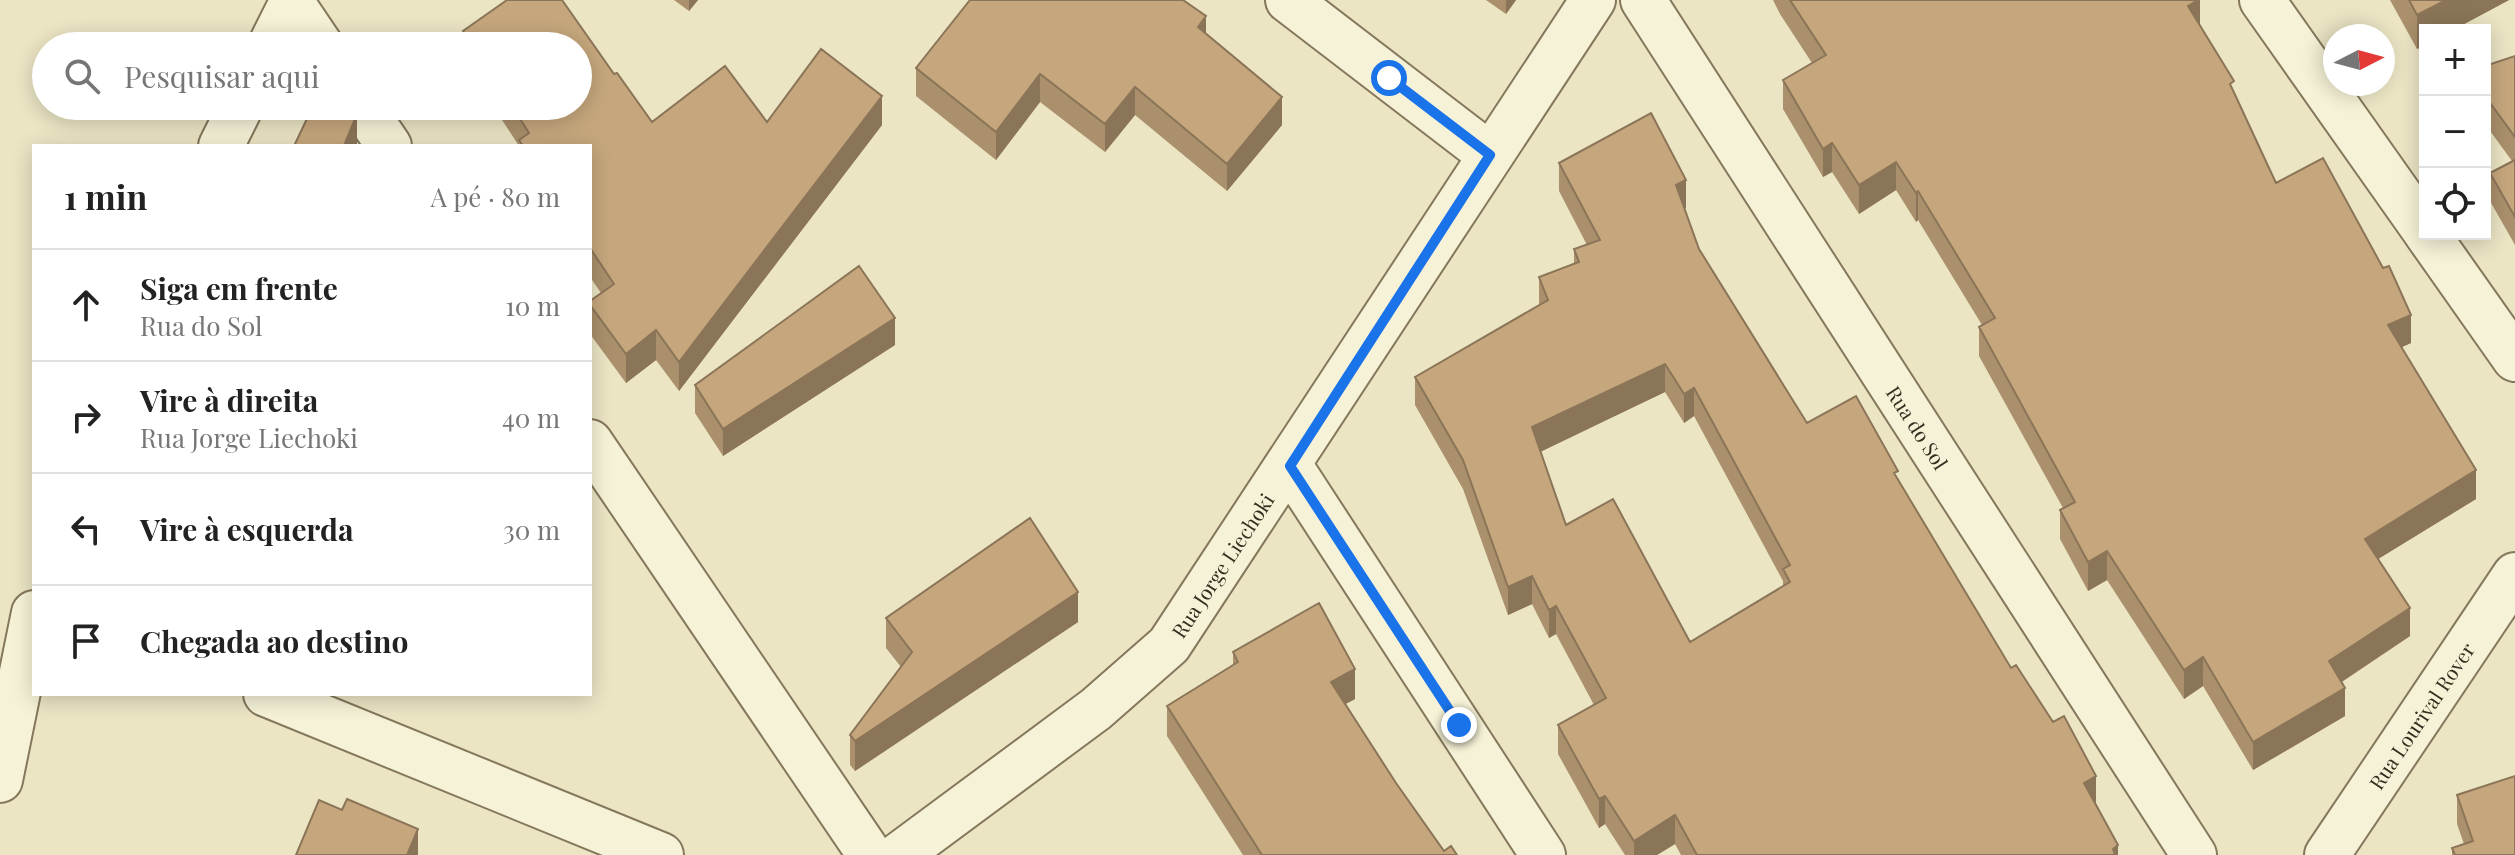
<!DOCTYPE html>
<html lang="pt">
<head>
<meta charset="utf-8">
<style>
	body { margin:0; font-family:"Playfair Display",serif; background:#f6f6f6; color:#222 }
	.controls { position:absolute; right:24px; top:24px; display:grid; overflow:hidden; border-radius:0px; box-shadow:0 4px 20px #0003 }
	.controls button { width:72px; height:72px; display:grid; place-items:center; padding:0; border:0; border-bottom:2px solid #e0e0e0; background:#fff; color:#222; font:40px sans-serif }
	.compass { position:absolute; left:2323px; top:24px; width:72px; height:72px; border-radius:50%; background:#fff; box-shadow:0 4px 20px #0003; rotate:84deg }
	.stop { position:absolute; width:24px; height:24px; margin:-18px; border:6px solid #1a73e8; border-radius:50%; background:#fff }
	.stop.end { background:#1a73e8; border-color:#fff; box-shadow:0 2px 8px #0008 }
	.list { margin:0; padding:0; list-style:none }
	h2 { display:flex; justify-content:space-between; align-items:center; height:104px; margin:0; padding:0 32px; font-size:34px }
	h2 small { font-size:26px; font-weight:400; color:#767676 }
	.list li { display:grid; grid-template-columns:52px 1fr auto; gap:24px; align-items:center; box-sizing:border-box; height:112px; padding:0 32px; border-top:2px solid #e0e0e0 }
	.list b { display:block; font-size:30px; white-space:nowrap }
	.list p { margin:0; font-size:26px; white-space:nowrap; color:#767676 }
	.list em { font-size:26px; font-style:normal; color:#767676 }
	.icon { flex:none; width:44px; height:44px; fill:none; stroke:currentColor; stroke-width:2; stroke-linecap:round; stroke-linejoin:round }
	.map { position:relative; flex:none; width:2515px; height:855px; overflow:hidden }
	.search { position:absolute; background:#fff; box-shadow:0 4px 20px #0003; left:32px; top:32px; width:560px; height:88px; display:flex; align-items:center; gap:20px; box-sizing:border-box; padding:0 28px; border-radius:44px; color:#767676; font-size:30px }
	.panel { position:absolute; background:#fff; box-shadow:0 4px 20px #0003; left:32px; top:144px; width:560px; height:552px; border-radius:0px }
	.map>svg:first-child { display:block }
</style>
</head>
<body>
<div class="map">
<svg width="2515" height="855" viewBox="0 0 2515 855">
	<rect width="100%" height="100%" fill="#ebe5c4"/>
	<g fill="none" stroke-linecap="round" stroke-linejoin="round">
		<g stroke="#84775c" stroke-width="48">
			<g id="minor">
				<path d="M1288,0L1490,155"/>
				<path id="s1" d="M1643,0L2194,855"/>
				<path d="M2262,0L2425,231"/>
				<path d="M292,3L321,46"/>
				<path d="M270,46L293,0"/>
				<path d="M362,106L389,146"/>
				<path d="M221,146L241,106"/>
				<path d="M2427,234L2515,359"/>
				<path d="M590,442L870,855"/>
				<path d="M1290,466L1543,855"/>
				<path d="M266,694L661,855"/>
				<path d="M0,780L34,613"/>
				<path id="s2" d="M899,855L1096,709L1169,645L1593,0"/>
				<path id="s3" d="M2327,855L2515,575"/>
			</g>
		</g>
		<use href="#minor" stroke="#f6f2d7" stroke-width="44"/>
	</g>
	<path fill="#aa906c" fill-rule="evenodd" d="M507,0H562L614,74L617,73L652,122L725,66L767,122L821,49L882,96V125L679,391L656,360L626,383L590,334V301L601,293L590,277V146H519L493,106H578V46H463V31Z
		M674,0H698L689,11Z
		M1486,0H1516L1506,14Z
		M1773,0H2200V27L2234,92L2276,183L2411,343L2402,347L2476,499L2378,559L2410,636L2342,682L2345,716L2253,770L2203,686L2184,699L2107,580L2088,591L2060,539V510L2063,508L1979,356V327L1982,325L1918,220L1916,222L1896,190L1859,214L1832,172L1823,177L1783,109V80L1812,63L1780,14Z
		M2390,0H2509L2453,30H2425V45L2417,49Z
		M1206,34L1282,125L1227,191L1135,115L1105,152L1040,102L996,160L916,96V68Z
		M2515,56V245L2490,201V173L2512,161L2485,124V66Z
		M1559,163L1686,208L1684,209L1699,249L1807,423L1898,479L2011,668L2096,804L2118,855H1681L1675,844L1657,855H1625L1605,824L1599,828L1558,754V725L1594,705L1556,634L1549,638L1532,604L1508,615L1463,489L1415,405V377L1539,305V277L1574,263V249L1587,245L1559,191ZM1665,392L1684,423L1694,416L1783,581V587L1690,642L1566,525L1540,451Z
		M895,345L723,456L695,413V385Z
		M886,618L1078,622L855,771L850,765V735L901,667L886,648Z
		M1233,652L1355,699L1345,704L1396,783L1444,851L1457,855H1243L1167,736V706L1233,665Z
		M2457,795L2515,855H2452V848L2464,844L2457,824Z"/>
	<path fill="#8b7558" d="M689,0H698L689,11Z
		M1506,0H1516L1506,14Z
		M2198,0H2200V27L2188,6Z
		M2446,0H2509L2453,30H2425V45L2417,49V15Z
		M1206,16V44L1198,27Z
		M1040,74V102L996,160V132Z
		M1135,87V115L1105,152V124Z
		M882,96V125L679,391V362Z
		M1282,97V125L1227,191V164Z
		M357,114V144L356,146H344Z
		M1832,143V172L1823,177V149Z
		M1896,162V190L1859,214V185Z
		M1686,180V208L1676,214V185Z
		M1918,191V220L1916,222V193Z
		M2411,315V343L2388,353V325Z
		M895,318V345L723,456V429Z
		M656,330V360L626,383V354Z
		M1665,364V392L1532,456V427Z
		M1694,388V416L1684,423V394Z
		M2476,470V499L2365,567V539Z
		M2107,551V580L2088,591V562Z
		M1532,576V604L1508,615V587Z
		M1078,592V622L855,771V741Z
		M1556,606V634L1549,638V610Z
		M2410,608V636L2329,690V661Z
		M2203,657V686L2184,699V670Z
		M1355,669V699L1331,712V682Z
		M2345,688V716L2253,770V742Z
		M2096,776V804L2084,811V783Z
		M1605,796V824L1599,828V799Z
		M1675,815V844L1657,855H1634V841Z
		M418,829V855H407Z
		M2118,845V855H2113V849Z"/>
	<path fill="#c6a77d" stroke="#8b7558" stroke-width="2" fill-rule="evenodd" d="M507,0H562L614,74L617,73L652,122L725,66L767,122L821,49L882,96L679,362L656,330L626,354L590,305V301L614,284L590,248V146H523L519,140L529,133L512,106H578V46H473L463,31Z
		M970,0H1183L1206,16L1198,27L1282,97L1227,164L1135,87L1105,124L1040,74L996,132L916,68Z
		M1790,0H2198L2188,6L2234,81L2230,84L2276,183L2323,158L2383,268L2389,266L2411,315L2388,325L2476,470L2365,539L2410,608L2329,661L2345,688L2253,742L2203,657L2184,670L2107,551L2088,562L2060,510L2075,502L1979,327L1995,318L1918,191L1916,193L1896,162L1859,185L1832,143L1823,149L1783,80L1826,55Z
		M2409,0H2446L2417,15Z
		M2515,56V137L2485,96V66Z
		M313,106H352L357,114L344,146H294Z
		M1651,113L1686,180L1676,185L1699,249L1807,423L1856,396L1898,471L1894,473L2011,668L2016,665L2053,722L2064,716L2096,776L2084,783L2118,845L2113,849L2115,855H1697L1675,815L1634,841L1605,796L1599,799L1558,725L1606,698L1556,606L1549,610L1532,576L1508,587L1463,460L1415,377L1548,300L1539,277L1579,262L1574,249L1600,240L1559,163ZM1665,364L1684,394L1694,388L1790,565L1783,569L1790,582L1690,642L1613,499L1566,525L1532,427Z
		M2515,160V217L2490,173Z
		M859,266L895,318L723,429L695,385Z
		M1030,518L1078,592L855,741L850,735L912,652L886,618Z
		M1319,603L1355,669L1331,682L1396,783L1444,851L1451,846L1457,855H1262L1167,706L1238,662L1233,652Z
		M2515,776V855H2455L2452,848L2473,841L2457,795Z
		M347,799L418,829L407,855H296L319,800L342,810Z"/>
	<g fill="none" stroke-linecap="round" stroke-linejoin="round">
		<path stroke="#1a73e8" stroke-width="10" d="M1389,78L1490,155L1290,466L1459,725"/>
	</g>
	<g text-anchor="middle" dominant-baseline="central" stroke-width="6" stroke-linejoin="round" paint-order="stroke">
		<g font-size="20" fill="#352d1f" stroke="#f3eed3">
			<text stroke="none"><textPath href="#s1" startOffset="508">Rua do Sol</textPath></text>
			<text stroke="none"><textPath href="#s2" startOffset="438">Rua Jorge Liechoki</textPath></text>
			<text stroke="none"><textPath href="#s3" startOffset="168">Rua Lourival Rover</textPath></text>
		</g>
	</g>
</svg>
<div class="controls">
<button>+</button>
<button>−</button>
<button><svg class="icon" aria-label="locate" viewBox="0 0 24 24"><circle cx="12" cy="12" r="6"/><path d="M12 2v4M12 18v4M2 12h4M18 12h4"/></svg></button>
</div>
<svg class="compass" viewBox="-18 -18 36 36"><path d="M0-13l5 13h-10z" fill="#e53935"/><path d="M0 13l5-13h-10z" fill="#767676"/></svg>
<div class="stop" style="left:1389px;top:78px"></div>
<div class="stop end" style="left:1459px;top:725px"></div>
<div class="search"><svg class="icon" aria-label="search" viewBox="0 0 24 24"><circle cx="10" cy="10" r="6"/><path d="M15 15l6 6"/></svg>Pesquisar aqui</div>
<section class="panel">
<h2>1 min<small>A pé · 80 m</small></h2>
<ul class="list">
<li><svg class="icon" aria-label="ahead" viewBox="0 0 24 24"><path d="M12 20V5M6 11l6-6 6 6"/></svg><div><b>Siga em frente</b><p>Rua do Sol</p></div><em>10 m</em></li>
<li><svg class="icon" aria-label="right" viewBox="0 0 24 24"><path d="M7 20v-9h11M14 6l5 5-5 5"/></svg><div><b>Vire à direita</b><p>Rua Jorge Liechoki</p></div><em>40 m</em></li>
<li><svg class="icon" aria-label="left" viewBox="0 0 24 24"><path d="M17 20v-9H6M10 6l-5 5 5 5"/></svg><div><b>Vire à esquerda</b></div><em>30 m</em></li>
<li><svg class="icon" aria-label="arrive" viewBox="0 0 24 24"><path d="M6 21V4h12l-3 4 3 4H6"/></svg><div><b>Chegada ao destino</b></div></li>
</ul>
</section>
</div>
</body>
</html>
